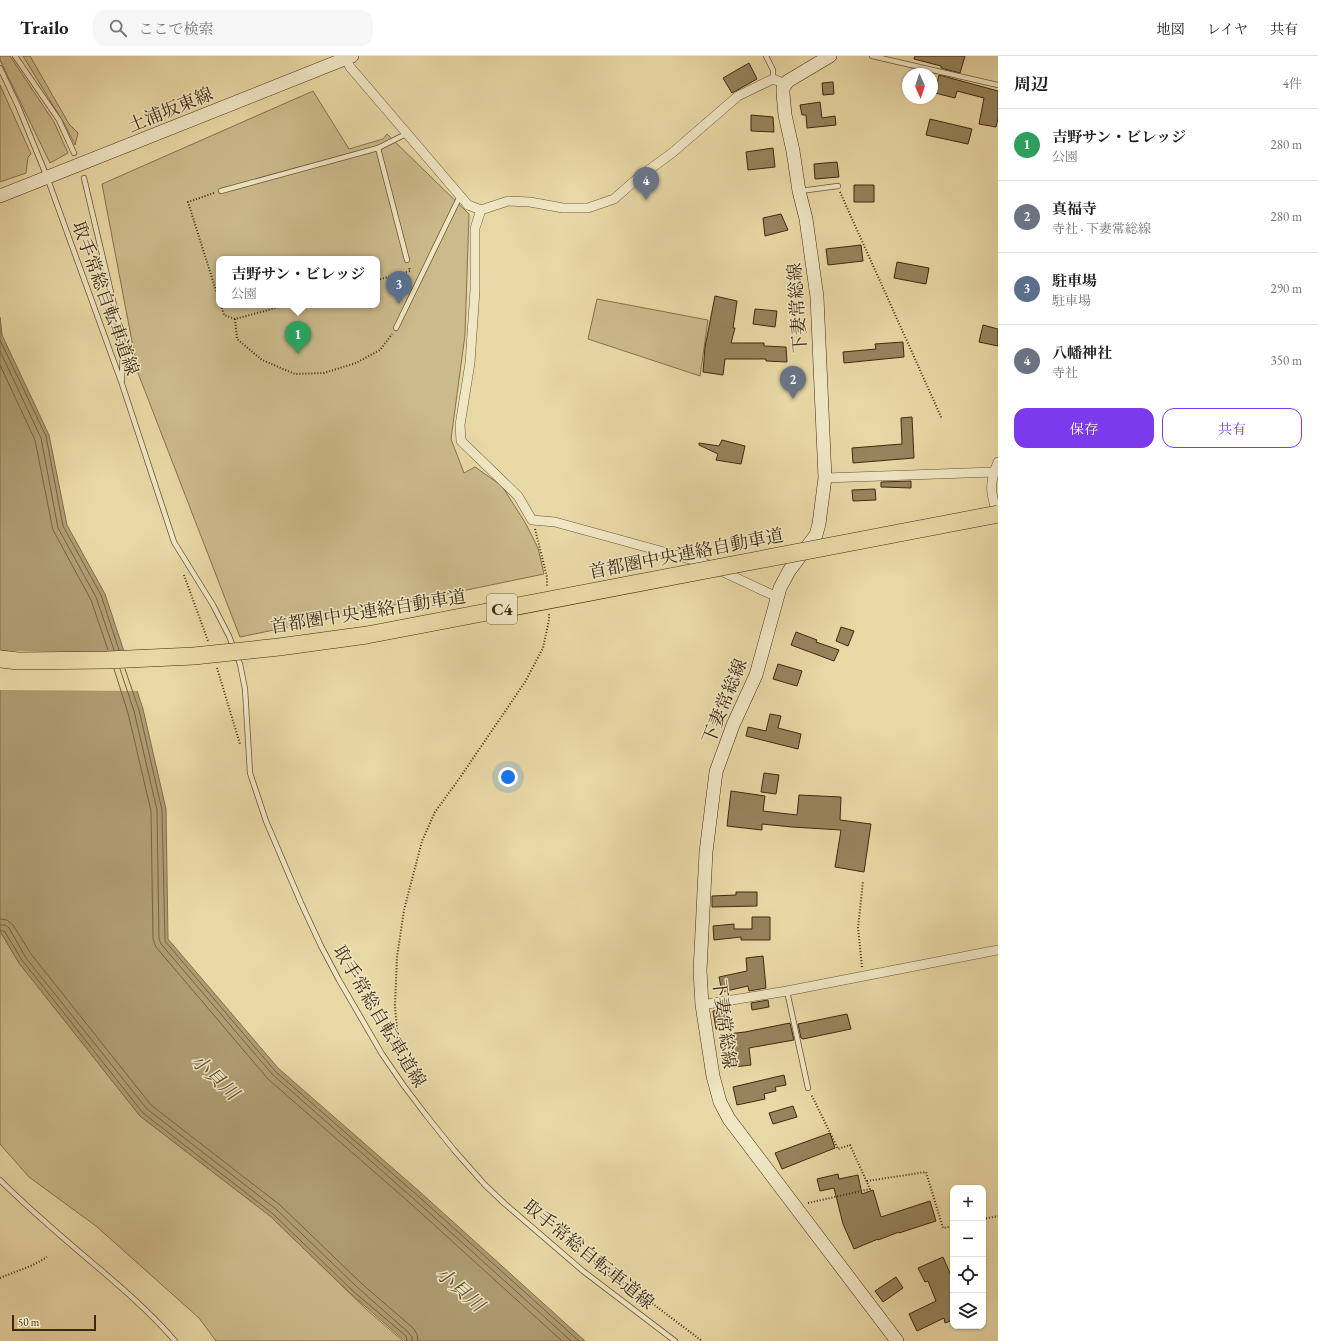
<!DOCTYPE html>
<html lang="ja">
<head>
<meta charset="utf-8">
<style>
	body { margin:0; font-family:"EB Garamond","Noto Serif JP",serif; background:#f6f6f6; color:#202124 }
	.controls { position:absolute; right:12px; bottom:12px; display:grid; overflow:hidden; border-radius:8px; box-shadow:0 1px 3px #0004 }
	.controls button { width:36px; height:36px; display:grid; place-items:center; padding:0; border:0; border-bottom:1px solid #e0e0e0; background:#fff; color:#202124; font:20px sans-serif }
	.compass { position:absolute; left:902px; top:12px; width:36px; height:36px; border-radius:50%; background:#fff; box-shadow:0 1px 3px #0004; rotate:177deg }
	.scale { position:absolute; left:12px; bottom:10px; width:84px; box-sizing:border-box; padding-left:4px; border:2px solid #3e2810; border-top:0; font-size:11px; line-height:14px; white-space:nowrap; color:#3e2810; -webkit-text-stroke:3px #f0e6c4; paint-order:stroke }
	.you { position:absolute; left:508px; top:721px; width:14px; height:14px; margin:-10px; border:3px solid #fff; border-radius:50%; background:#1a73e8; box-shadow:0 0 0 6px #1a73e833 }
	.badge { display:grid; place-items:center; width:26px; height:26px; border-radius:50%; background:#7c3aed; color:#fff; font-size:13px; font-weight:700 }
	.pin { position:absolute; translate:-50% -33px; filter:drop-shadow(0 1px 2px #0008) }
	.pin::after { content:''; position:absolute; top:21px; width:14px; height:12px; background:inherit; clip-path:polygon(0 0,100% 0,50% 100%) }
	.popup { position:absolute; left:216px; top:200px; width:164px; height:52px; box-sizing:border-box; display:grid; place-content:center; border-radius:8px; background:#fff; filter:drop-shadow(0 1px 3px #0005); font-size:13px; white-space:nowrap; color:#757577 }
	.popup b { font-size:15px; color:#202124 }
	.popup::after { content:''; position:absolute; left:50%; top:100%; margin-left:-8px; border:8px solid transparent; border-top-color:#fff }
	.list { margin:0; padding:0; list-style:none }
	h2 { display:flex; justify-content:space-between; align-items:center; height:52px; margin:0; padding:0 16px; font-size:17px }
	h2 small { font-size:13px; font-weight:400; color:#757577 }
	.list li { display:grid; grid-template-columns:26px 1fr auto; gap:12px; align-items:center; box-sizing:border-box; height:72px; padding:0 16px; border-top:1px solid #e0e0e0 }
	.list b { display:block; font-size:15px; white-space:nowrap }
	.list p { margin:0; font-size:13px; white-space:nowrap; color:#757577 }
	.list em { font-size:13px; font-style:normal; color:#757577 }
	.actions { display:flex; gap:8px; padding:12px 16px }
	.actions a { flex:1; padding:9px 0; border:1px solid #7c3aed; border-radius:12px; text-align:center; font-size:14px; color:#7c3aed }
	.actions .main { background:#7c3aed; color:#fff }
	.icon { flex:none; width:22px; height:22px; fill:none; stroke:currentColor; stroke-width:2; stroke-linecap:round; stroke-linejoin:round }
	.map { position:relative; flex:none; width:998px; height:1285px; overflow:hidden }
	header { display:flex; align-items:center; gap:24px; box-sizing:border-box; height:56px; padding:0 20px; background:#fff; border-bottom:1px solid #e0e0e0 }
	header strong { font-size:19px }
	nav { display:flex; gap:22px; margin-inline-start:auto; font-size:14px }
	.search { width:280px; height:36px; background:#f6f6f6; display:flex; align-items:center; gap:10px; box-sizing:border-box; padding:0 14px; border-radius:12px; color:#757577; font-size:15px }
	main { display:flex }
	aside { flex:1; background:#fff }
	.map>svg:first-child { display:block }
</style>
</head>
<body>
<header>
<strong>Trailo</strong>
<div class="search"><svg class="icon" aria-label="search" viewBox="0 0 24 24"><circle cx="10" cy="10" r="6"/><path d="M15 15l6 6"/></svg>ここで検索</div>
<nav><a>地図</a><a>レイヤ</a><a>共有</a></nav>
</header>
<main>
<div class="map">
<svg width="998" height="1285" viewBox="0 0 998 1285">
	<rect width="100%" height="100%" fill="#e8d8a5"/>
	<filter id="stains"><feTurbulence type="fractalNoise" baseFrequency=".005" numOctaves="4"/><feColorMatrix values="0 0 0 0 .2 0 0 0 0 .09 0 0 0 0 .02 0 0 0 .5 -.17"/></filter>
	<radialGradient id="worn" r=".72"><stop offset=".6" stop-color="#630" stop-opacity="0"/><stop offset="1" stop-color="#630" stop-opacity=".3"/></radialGradient>
	<path fill="#cbba8c" stroke="#84714e" fill-rule="evenodd" d="M0,0H10L54,66L68,97L50,107L0,4Z
		M23,0H30L69,68L78,77L75,89L65,69Z
		M0,29L31,98L28,101L26,117L0,126Z
		M313,35L349,93L383,83L387,78L469,158L465,279L451,383L464,417L475,411L502,430L526,468L538,492L544,518L240,581L138,317L102,128ZM219,203H377V249H219Z
		M597,243L708,264L700,320L588,283Z
		M0,875L19,907L140,1060L270,1160L367,1254L403,1285H216L199,1262L96,1170L29,1121L0,1088Z"/>
	<path fill="#ae9c72" stroke="#816e4b" d="M0,261L2,279L49,379L67,469L105,538L143,653L166,753L168,883L278,1012L420,1136L585,1285H405L351,1238L270,1160L140,1060L19,907L0,875Z"/>
	<path fill="#e8d8a5" d="M0,595L86,596L126,595L139,635L0,634Z"/>
	<g fill="none" stroke-linecap="round" stroke-linejoin="round">
		<path stroke="#766241" stroke-width="1" d="M0,284L46,380L63,470L101,539L119,594
			M0,295L41,382L58,472L96,541L114,594
			M0,309L35,384L53,474L91,544L108,594
			M114,613L128,657L151,755L153,883L156,891L268,1023L410,1147L562,1285
			M120,613L134,655L157,754L159,883L161,888L272,1018L414,1143L571,1285
			M125,613L139,654L162,754L165,885L275,1015L417,1139L579,1285
			M0,863L7,864L13,869L31,898L151,1049L280,1149L361,1227L413,1272L417,1278L418,1285
			M0,869H5L9,872L26,902L147,1053L276,1153L357,1231L409,1277L412,1281V1285
			M0,874L5,876L22,904L143,1057L272,1157L353,1235L406,1280L407,1285"/>
	</g>
	<path fill="#96845d" stroke="#3e2810" d="M915,0H965L960,17L941,12V10L914,3Z
		M749,7L757,23L732,37L723,22Z
		M939,19L998,35V62L996,71L979,68L984,42L957,35L955,42L935,37Z
		M833,26L834,38L823,39L822,27Z
		M820,46L822,62L835,60L836,69L807,72L806,59H802L800,49Z
		M751,59L773,61L774,76L751,75Z
		M930,63L972,73L968,88L926,79Z
		M773,92L775,111L748,114L746,96Z
		M837,106L839,121L815,123L814,108Z
		M854,129H874V146H854Z
		M781,158L788,174L765,180L763,162Z
		M861,189L863,205L828,209L826,193Z
		M897,206L929,212L926,228L894,222Z
		M715,240L737,245L733,272H735L731,287H764V290L786,291L787,306L766,305V303H725L723,319L703,316L705,291Z
		M755,253L777,255L775,271L753,268Z
		M983,269L998,273V290L979,286Z
		M903,286L904,301L844,307L843,296L876,293L875,288Z
		M912,361L914,402L853,407L852,392L902,388L901,362Z
		M722,384L745,390L741,408L716,404L718,398L699,389V387L719,390Z
		M911,425V432L881,431V426Z
		M875,433L876,444L853,445L852,434Z
		M841,571L854,575L848,590L836,585Z
		M796,576L817,584L816,586L839,594L834,605L791,589Z
		M778,608L802,615L797,630L773,623Z
		M770,658L781,660L778,672L801,678L798,693L746,680L748,671L766,675Z
		M764,717L779,719L776,738L761,736Z
		M731,735L765,740L763,755L797,759L799,739L841,741L840,764L871,768L864,816L835,811L841,774L792,771L762,768V774L727,770Z
		M736,836H757V850L712,851V840L736,839Z
		M752,861H770V884H741V881L714,884L713,870L734,868V873H752Z
		M763,900L766,932L749,935L748,930L722,936L719,921L747,915L746,902Z
		M768,944L769,951L752,954L751,947Z
		M724,953L727,971L716,973L713,955Z
		M847,958L851,973L803,983L801,982L798,968Z
		M790,967L794,984L749,992L751,1009L734,1011L731,989H729L727,978L745,976Z
		M784,1019L786,1029L775,1031L776,1035L764,1038L765,1043L737,1049L733,1031Z
		M793,1050L797,1061L773,1068L769,1057Z
		M830,1077L835,1092L782,1113L775,1097Z
		M838,1118L839,1123L858,1119L862,1138L873,1134L881,1161L930,1145L936,1165L899,1177V1176L878,1184V1183L854,1193L843,1168L834,1132L820,1135L817,1123Z
		M943,1201L953,1224V1264L945,1267L944,1262L917,1275L909,1258L936,1245L928,1225L925,1226L918,1212Z
		M896,1221L903,1232L883,1246L875,1235Z"/>
	<g fill="none" stroke-linecap="round" stroke-linejoin="round">
		<g stroke="#685435" stroke-width="6">
			<path id="lane" d="M15,0L59,64L74,97
				M766,0L773,14V23
				M872,0L998,29
				M0,12L18,50L47,121L122,328L174,486L213,549L229,580L234,593
				M378,92L407,204
				M84,122L123,287L122,325
				M221,135L378,92L408,77
				M800,135L838,130
				M396,272L460,140
				M237,600L240,608L245,633L250,717L266,765L301,847L321,890L339,924L382,998L404,1030L426,1059L454,1094L485,1129L505,1148L583,1215L675,1285
				M787,935L808,1032
				M0,1124C32,1156 68,1186 102,1215C128,1237 153,1259 175,1285"/>
		</g>
		<g stroke="#685435" stroke-width="10">
			<path id="street" d="M346,3L350,11L468,149L481,154L508,145L530,146L563,152H588L614,143L639,121L672,97L738,40L773,23L786,28
				M481,154L475,172V234L470,307L460,369L461,385L518,440L532,464L555,466L704,507L777,541
				M825,422L994,416
				M998,461C991,438 988,429 998,406
				M702,949L787,935L998,894"/>
		</g>
		<g stroke="#3e2810" stroke-width="14">
			<path id="secondary" d="M830,0L788,25L783,32V37L785,59L793,95L799,135L806,163L817,241L825,422L819,468L816,479L789,515L780,532L756,619L733,669L716,716L706,796L700,915L702,949L713,1020L720,1046L729,1063L897,1285
				M0,140L352,0"/>
		</g>
		<path stroke="#3e2810" stroke-width="2" stroke-dasharray="1 2" stroke-linecap="butt" d="M840,136L942,363
			M214,137L188,146L219,244
			M377,224L410,215L409,211
			M221,249L224,259L235,263L287,249
			M235,263L237,283L262,304L295,318L324,317L356,307L380,294L392,278
			M535,473L547,521V531
			M184,519L208,585
			M217,612L240,688
			M862,911L858,872L863,825
			M401,1012L398,987L395,949L397,901L404,854L422,785L435,756L459,723L525,626L543,592L549,564V558
			M867,1125L926,1116L943,1172L953,1170
			M808,1147L870,1133L850,1089L838,1093L811,1038
			M983,1163L998,1160
			M594,1205L653,1248L702,1285
			M0,1222L33,1209L47,1201"/>
		<use href="#lane" stroke="#f0e6c4" stroke-width="4.5"/>
		<use href="#street" stroke="#f0e6c4" stroke-width="9"/>
		<use href="#secondary" stroke="#f0e6c4" stroke-width="13"/>
		<g stroke="#3e2810" stroke-width="18" stroke-linecap="butt">
			<path id="highway-bridge" d="M0,603L18,605L107,604L194,600L279,591L367,579L998,458"/>
		</g>
		<use href="#highway-bridge" stroke="#e8d8a5" stroke-width="17"/>
	</g>
	<g text-anchor="middle" dominant-baseline="central" stroke-width="3" stroke-linejoin="round" paint-order="stroke">
		<rect fill="#f0e6c4" stroke="#736146" stroke-width="1" x="487" y="538" width="30" height="30" rx="3"/>
		<g font-size="17" font-weight="bold" fill="#3e2810">
			<text x="502" y="553">C4</text>
		</g>
		<g font-size="18" fill="#3e2810" stroke="#f0e6c4">
			<text transform="translate(170 53) rotate(-22)">土浦坂東線</text>
			<text transform="translate(106 242) rotate(70)">取手常総自転車道線</text>
			<text transform="translate(797 252) rotate(-94)">下妻常総線</text>
			<text transform="translate(686 497) rotate(-11)">首都圏中央連絡自動車道</text>
			<text transform="translate(368 555) rotate(-9)">首都圏中央連絡自動車道</text>
			<text transform="translate(724 645) rotate(-68)">下妻常総線</text>
			<text transform="translate(380 960) rotate(59)">取手常総自転車道線</text>
			<text transform="translate(725 968) rotate(83)">下妻常総線</text>
			<text transform="translate(589 1198) rotate(39)">取手常総自転車道線</text>
		</g>
		<g font-size="19" font-style="italic" fill="#604b2d" stroke="#f0e6c4">
			<text transform="translate(215 1021) rotate(43)">小貝川</text>
			<text transform="translate(460 1233) rotate(41)">小貝川</text>
		</g>
	</g>
	<rect width="100%" height="100%" filter="url(#stains)"/>
	<rect width="100%" height="100%" fill="url(#worn)"/>
</svg>
<div class="controls">
<button>+</button>
<button>−</button>
<button><svg class="icon" aria-label="locate" viewBox="0 0 24 24"><circle cx="12" cy="12" r="6"/><path d="M12 2v4M12 18v4M2 12h4M18 12h4"/></svg></button>
<button><svg class="icon" aria-label="layers" viewBox="0 0 24 24"><path d="M12 4l9 5-9 5-9-5zM3 14l9 5 9-5"/></svg></button>
</div>
<svg class="compass" viewBox="-18 -18 36 36"><path d="M0-13l5 13h-10z" fill="#e53935"/><path d="M0 13l5-13h-10z" fill="#757577"/></svg>
<div class="scale">50 m</div>
<div class="you"></div>
<div class="pin badge" style="left:298px;top:298px;background:#2e9e5b">1</div>
<div class="popup"><b>吉野サン・ビレッジ</b>公園</div>
<div class="pin badge" style="left:793px;top:343px;background:#6b7280">2</div>
<div class="pin badge" style="left:399px;top:248px;background:#5c6f8a">3</div>
<div class="pin badge" style="left:646px;top:144px;background:#6b7280">4</div>
</div>
<aside>
<h2>周辺<small>4件</small></h2>
<ul class="list">
<li><span class="badge" style="background:#2e9e5b">1</span><div><b>吉野サン・ビレッジ</b><p>公園</p></div><em>280 m</em></li>
<li><span class="badge" style="background:#6b7280">2</span><div><b>真福寺</b><p>寺社 · 下妻常総線</p></div><em>280 m</em></li>
<li><span class="badge" style="background:#5c6f8a">3</span><div><b>駐車場</b><p>駐車場</p></div><em>290 m</em></li>
<li><span class="badge" style="background:#6b7280">4</span><div><b>八幡神社</b><p>寺社</p></div><em>350 m</em></li>
</ul>
<div class="actions"><a class="main">保存</a><a>共有</a></div>
</aside>
</main>
</body>
</html>
